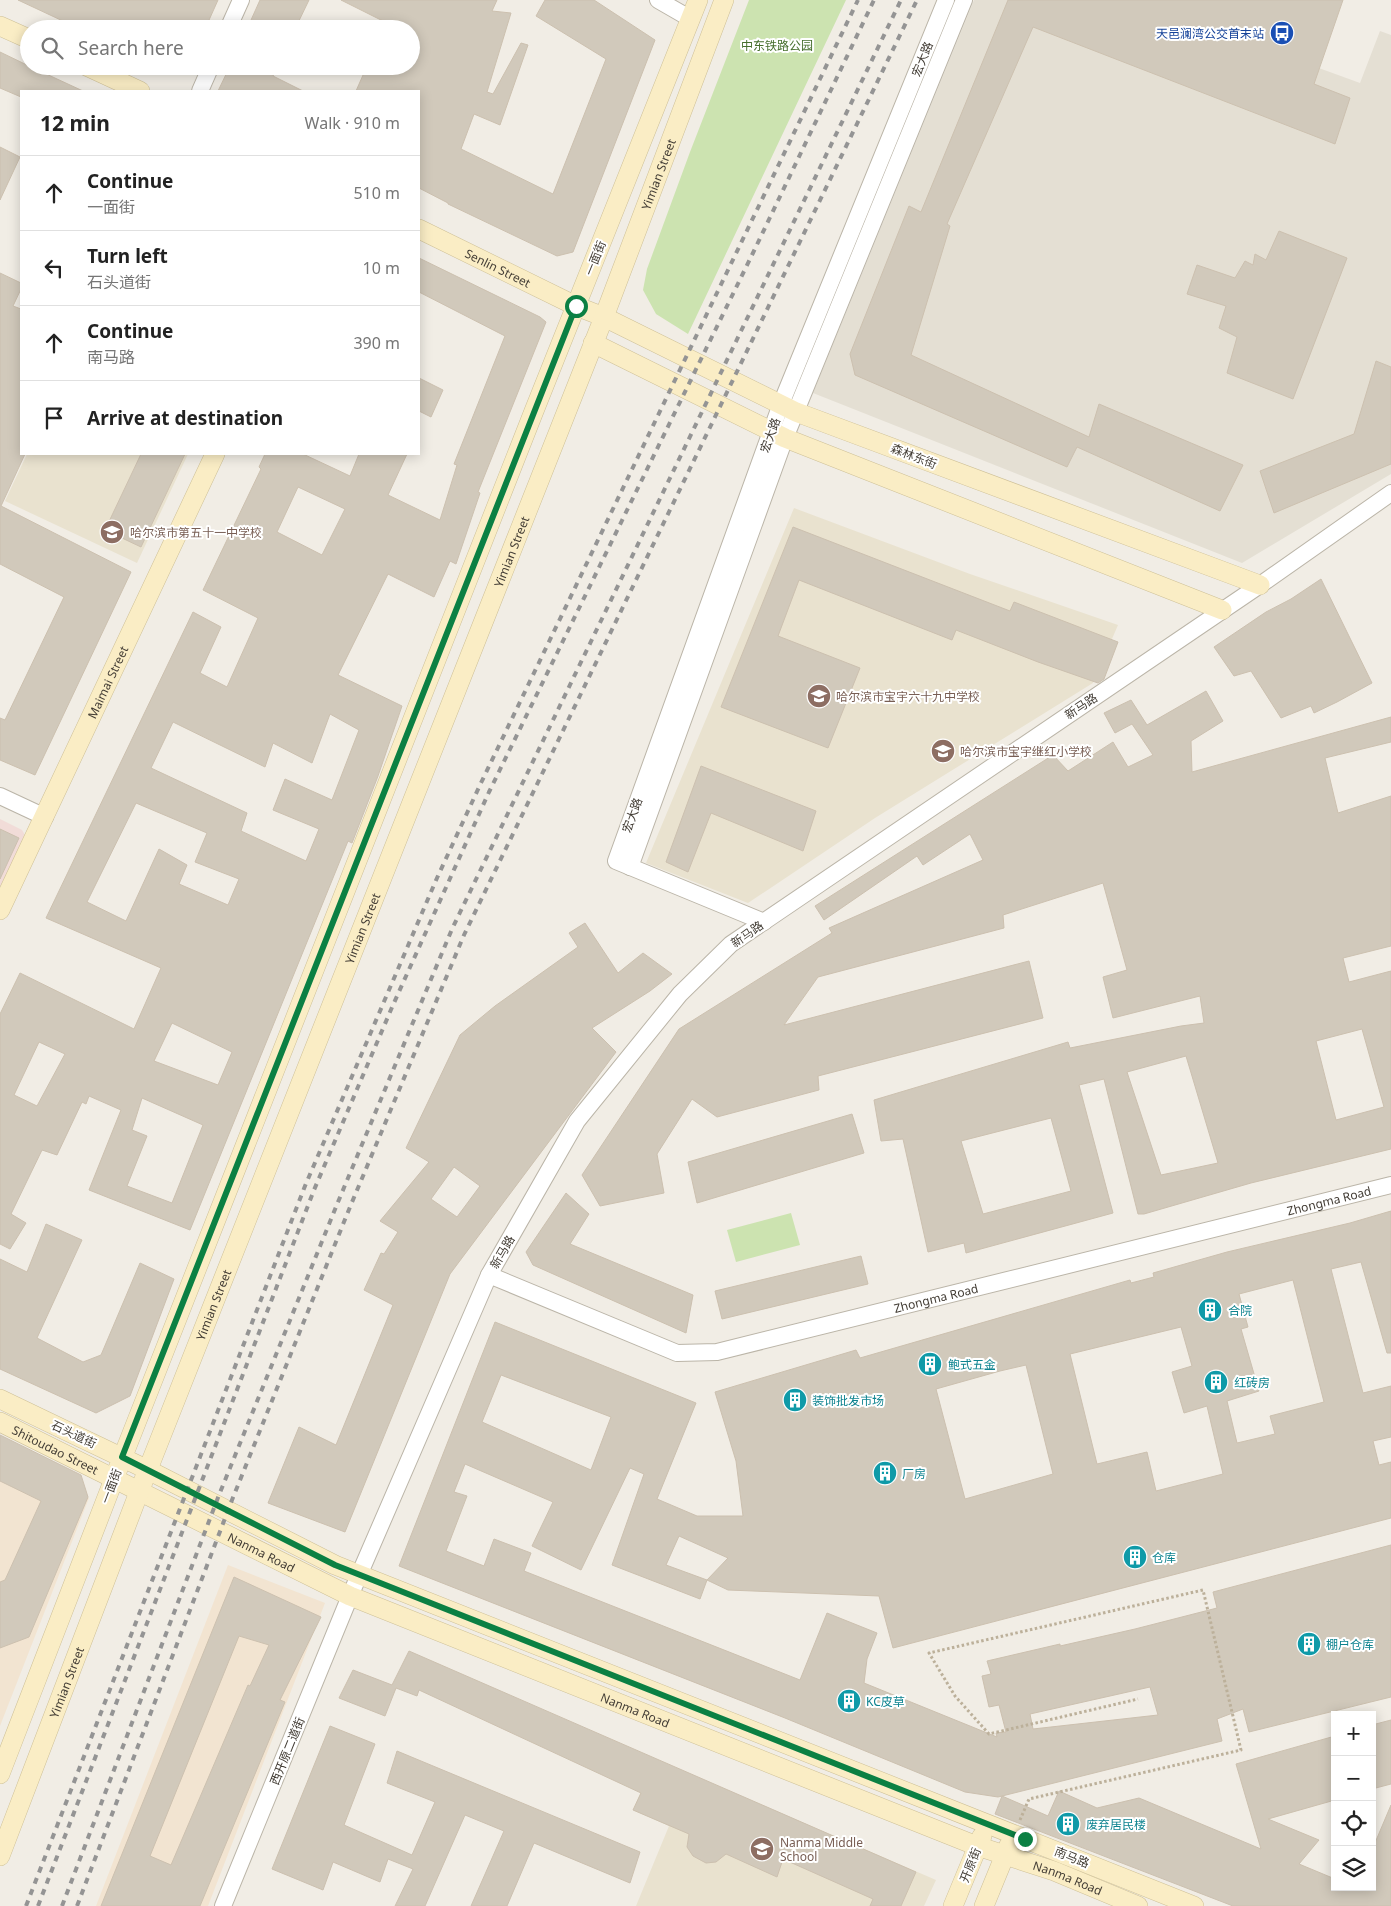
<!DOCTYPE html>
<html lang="en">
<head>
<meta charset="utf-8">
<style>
	body { margin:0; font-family:"Noto Sans","Noto Sans SC",sans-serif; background:#f6f6f6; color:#222 }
	.controls { position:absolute; right:15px; bottom:15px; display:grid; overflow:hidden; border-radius:0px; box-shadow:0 2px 12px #0003 }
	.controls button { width:45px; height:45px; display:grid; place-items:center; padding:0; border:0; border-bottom:1px solid #e0e0e0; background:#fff; color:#222; font:25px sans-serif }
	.stop { position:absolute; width:15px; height:15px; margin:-11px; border:4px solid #0b8043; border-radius:50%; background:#fff }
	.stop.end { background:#0b8043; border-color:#fff; box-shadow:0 1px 5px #0008 }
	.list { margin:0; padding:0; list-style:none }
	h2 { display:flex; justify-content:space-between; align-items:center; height:65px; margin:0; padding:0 20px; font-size:21px }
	h2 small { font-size:16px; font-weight:400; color:#767676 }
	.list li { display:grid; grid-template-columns:32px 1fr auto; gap:15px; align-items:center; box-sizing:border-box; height:75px; padding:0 20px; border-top:1px solid #e0e0e0 }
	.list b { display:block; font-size:19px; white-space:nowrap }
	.list p { margin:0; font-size:16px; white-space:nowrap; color:#767676 }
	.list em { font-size:16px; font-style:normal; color:#767676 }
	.icon { flex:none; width:28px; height:28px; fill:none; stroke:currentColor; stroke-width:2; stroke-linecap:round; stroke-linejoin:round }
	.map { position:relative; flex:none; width:1391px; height:1906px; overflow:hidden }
	.search { position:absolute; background:#fff; box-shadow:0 2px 12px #0003; left:20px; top:20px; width:400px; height:55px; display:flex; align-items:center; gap:12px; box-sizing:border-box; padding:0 18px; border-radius:28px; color:#767676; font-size:19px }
	.panel { position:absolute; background:#fff; box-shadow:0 2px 12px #0003; left:20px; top:90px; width:400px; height:365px; border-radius:0px }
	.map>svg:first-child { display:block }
</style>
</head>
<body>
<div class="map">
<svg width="1391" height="1906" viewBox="0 0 1391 1906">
	<rect width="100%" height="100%" fill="#f1ede5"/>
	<path fill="#e4dfd3" d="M974,0H1132L1360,83L1380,31L1391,35V474L1242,563L813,393Z"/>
	<path fill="#f2e4d1" d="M0,1453L89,1498L0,1726Z
		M228,1565L325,1603L208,1906H96Z"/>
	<path fill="#e9e2cf" d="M27,454H188L137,563L5,501Z
		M794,508L970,574L1118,625L1093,683L875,818L748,903L646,863Z
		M655,1759L936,1880L924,1906H636L669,1826L633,1810Z"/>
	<path fill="#f1dcd8" d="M0,819L22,830L29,842L0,902Z"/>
	<path fill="#cce3b0" d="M749,0H846L688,334L656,314L643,290L647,269L690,152Z
		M791,1213L800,1245L736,1262L727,1230Z"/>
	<path fill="#d1c9bb" stroke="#ccc0af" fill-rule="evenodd" d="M18,0H218L205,29H80Z
		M260,0H309L295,29H247Z
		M341,0H497L492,11L511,13L487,92L493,94L521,43L528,45L500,125L474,114L461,149L553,194L606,59L536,16L545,0H594L655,40L573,252L557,256L448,204V203L419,188V91H356L367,66H411V29H384L387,23Z
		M1008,0H1343L1314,84L1350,98L1335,144L1033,27L947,224L950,226L911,355L1089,437L1099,404L1243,465L1220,511L1077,447L1067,467L855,375L850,354L909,206L921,212Z
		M0,52L29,66L83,91H21V97L0,88Z
		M230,66H278L273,76L303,91H218Z
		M0,147L20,157L0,200Z
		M1279,231L1347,258L1293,399L1227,373L1237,337L1219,328L1226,306L1187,294L1197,265L1235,278L1245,261L1253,265L1255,254L1266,260Z
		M419,258L540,317L546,322L478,492L480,493L456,564L450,561L434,597L388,574L338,675L402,706L378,776L352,843L348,841L190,1230L89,1190L121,1110L89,1096L86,1104L82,1102L57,1155L42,1150L11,1214L26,1223L10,1249L0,1244V1014L20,973L134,1029L161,968L46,918L193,612L221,627L200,673L227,687L258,618L203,590L261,469L259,467L265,454H303L350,476L359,454H407L388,495L440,520L457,465L454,464L505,336L419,292ZM298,487L345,509L322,555L277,532ZM330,714L359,730L332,800L285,779L273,810L319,829L306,861L241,831L247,813L151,768L173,722L265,767L273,743L312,763ZM136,803L207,833L195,862L239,879L228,905L179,884L187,865L159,849L126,921L87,902ZM172,1023L232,1052L218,1085L154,1061ZM39,1042L65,1054L37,1106L14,1095ZM142,1098L203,1125L172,1203L127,1186L147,1136L132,1130Z
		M0,273L21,283V289L13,306L21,309V454H25L1,506L131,572L35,775L0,760V718L5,720L64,597L0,564Z
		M1376,361L1391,367V464L1274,513L1260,471L1354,434Z
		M419,378L443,390L431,417L419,411Z
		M141,454H185L141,547L105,530Z
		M793,527L1010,611L1014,602L1118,642L1104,679L1098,683L1038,662L956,630L952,640L799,580L778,636L860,668L828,748L721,707Z
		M1321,579L1372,683L1337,702L1314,713L1311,706L1281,718L1251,671L1234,676L1214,647L1266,612L1291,599Z
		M1206,691L1223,721L1191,741L1192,772L1391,717V742L1325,758L1338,813L1391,796V946L1343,958L1349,982L1391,971V1149L1251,1183L1144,1214H1138L1104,1079L1079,1085L1113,1213L966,1253L964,1243L928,1252L903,1139L881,1141L874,1100L1068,1042L1070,1048L1181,1026L1204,1023L1200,996L1113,1018L1103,977L1127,970L1103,883L1003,915L1004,928L818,977L784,1025L1029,961L1043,1018L818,1076L819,1090L717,1117L692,1099L657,1154L664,1193L600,1206L582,1175L679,1029L832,933L829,928L983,860L970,834L923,865L917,856L824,920L815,906L1053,755L1068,771L1113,742L1128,767L1153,755L1132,724L1115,733L1104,713L1131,700L1147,725ZM1362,1029L1384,1107L1336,1120L1316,1041ZM1186,1056L1218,1163L1161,1175L1127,1072ZM1051,1118L1071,1191L983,1214L961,1141Z
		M701,766L816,811L803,851L711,813L688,872L666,862Z
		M0,829L19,838L0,879Z
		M585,923L618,973L643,953L672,974L650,991L592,1028L616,1052L450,1274L345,1532L268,1503L299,1427L336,1445L393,1305L364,1290L381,1253L384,1254L398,1232L380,1221L429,1162L406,1148L460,1035L495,1006L578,947L569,933ZM454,1167L480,1186L457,1217L431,1199Z
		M852,1114L864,1153L697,1203L688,1162Z
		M566,1193L589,1214L570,1244L693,1295L686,1333L533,1265L526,1252Z
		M1391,1211V1353H1387L1361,1262L1331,1269L1363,1393L1391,1386V1437L1373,1441L1379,1465L1391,1462V1518L893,1648L879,1596L728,1590L707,1580L700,1599L612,1565L644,1474L630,1468L581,1570L532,1546L553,1502L465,1464L454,1492L467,1496L446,1551L484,1566L494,1539L531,1553L524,1571L800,1680L827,1613L877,1633L867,1659L864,1683L997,1737L996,1733L1006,1732L999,1705L989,1707L982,1676L991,1674L987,1661L1060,1644V1646L1135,1629L1217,1608L1213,1592L1391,1545V1697L1249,1732L1243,1709L1217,1719L1222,1741L998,1797L965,1792L785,1718L399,1566L495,1322L696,1403L657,1499L697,1516H743L736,1461L715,1392L856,1350L860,1358L1130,1280L1131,1283L1154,1277L1153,1273L1227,1252L1350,1223ZM1293,1280L1324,1402L1270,1416L1275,1434L1237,1443L1227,1401L1259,1391L1241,1329L1248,1327L1239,1294ZM1181,1327L1192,1366L1172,1372L1184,1413L1207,1406L1223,1474L1156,1491L1147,1452L1097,1464L1070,1354ZM1026,1365L1053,1474L965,1499L936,1389L1000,1371ZM501,1375L611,1417L591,1470L482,1422ZM679,1536L728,1558L707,1580L666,1565ZM1150,1687L1158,1715L1033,1729L1030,1714Z
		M46,1224L82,1240L37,1338L83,1362L101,1355L140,1263L174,1279L130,1396L96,1413L0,1369V1259L27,1272Z
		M861,1256L868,1284L722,1319L715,1291Z
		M0,1435L81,1475L88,1497L29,1637L0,1648V1582L5,1580L41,1501L0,1481Z
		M234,1577L321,1617L280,1700L285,1702L200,1906H101ZM239,1636L269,1645L250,1686L248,1685L171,1865L150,1856Z
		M409,1651L916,1872L901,1906H870L873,1899L783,1859L777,1877L726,1854L716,1862L706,1863L693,1856L687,1847L689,1834L633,1810L641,1793L419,1690L417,1696L396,1688L385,1716L339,1698L353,1670L392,1685Z
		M1391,1720V1784L1372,1789V1725Z
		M330,1726L375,1744L344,1825L412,1855L435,1802L387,1783L397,1751L640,1852L630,1883L534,1843L507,1906H471L504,1831L465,1815L425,1906H395L413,1869L388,1859L380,1882L333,1862L323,1890L272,1869Z
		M1335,1736V1800L1268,1819L1319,1840L1299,1864L1335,1879V1887H1372V1850L1391,1805V1906H1233L995,1814L1002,1796L1048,1816L1059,1791L1097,1808L1139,1798L1261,1849L1236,1764Z"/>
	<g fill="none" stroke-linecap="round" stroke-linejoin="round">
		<g stroke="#bbb5a8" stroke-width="18">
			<g id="tertiary">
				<path d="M658,0L691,19"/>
				<path d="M228,29L241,0"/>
				<path d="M200,91L211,66"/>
				<path d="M0,796L45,817"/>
				<path d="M630,867L785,438L964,0"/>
				<path d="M764,922L616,861L781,404L946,0"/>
				<path id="s1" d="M489,1275L677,1353L717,1352L1391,1185"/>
				<path d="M223,1906L350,1596L489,1275L577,1121L680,994L731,944L1260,585L1391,493"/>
			</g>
		</g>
		<g stroke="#cec097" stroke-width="20">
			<g id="secondary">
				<path d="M0,26L29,39"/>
				<path d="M86,66L140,91"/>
				<path id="s2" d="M419,229L576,306L604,317L796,412L1260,585"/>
				<path d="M593,343L785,438L1222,610"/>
				<path id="s3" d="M0,910L215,454"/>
				<path d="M0,1399L148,1470L335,1565L1194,1906"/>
				<path id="s4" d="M0,1422L350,1596L977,1846L1054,1871L1138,1906"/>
				<path d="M0,1774L114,1479L534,411L698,0"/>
				<path id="s5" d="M0,1856L139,1492L604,317L724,0"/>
				<path d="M953,1906L982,1836"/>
				<path d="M984,1906L1009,1845"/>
			</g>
		</g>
		<path stroke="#bcb09a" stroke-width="3" stroke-dasharray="2.5 2.5" stroke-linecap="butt" d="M1020,1820L1029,1799L1241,1750L1203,1590L929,1653L955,1696L989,1734L1138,1699"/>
		<use href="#tertiary" stroke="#fff" stroke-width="16"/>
		<use href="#secondary" stroke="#faedc5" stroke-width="19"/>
		<path stroke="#949494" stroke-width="4" stroke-dasharray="6 6" stroke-linecap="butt" d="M26,1906L305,1186L437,878L480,785L858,0
			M38,1906L314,1190L393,1005L489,792L752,255L874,0
			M62,1906L219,1495L338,1202L452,929L901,0
			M77,1906L232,1500L350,1207L464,935L917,0"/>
	</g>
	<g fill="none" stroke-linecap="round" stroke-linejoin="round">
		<path stroke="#0b8043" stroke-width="6" d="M576,306L122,1457L335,1565L1025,1839"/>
	</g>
	<defs>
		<g id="bus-disc" transform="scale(1.25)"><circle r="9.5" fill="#1a4fb4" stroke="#fff"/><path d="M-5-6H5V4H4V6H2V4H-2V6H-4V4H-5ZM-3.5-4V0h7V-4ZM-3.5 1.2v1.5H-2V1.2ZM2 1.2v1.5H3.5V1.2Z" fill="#fff"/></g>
		<g id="school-disc" transform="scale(1.25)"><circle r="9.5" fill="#8d6e63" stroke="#fff"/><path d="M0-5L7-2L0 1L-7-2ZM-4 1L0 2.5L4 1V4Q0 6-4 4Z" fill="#fff"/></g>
		<g id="building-disc" transform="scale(1.25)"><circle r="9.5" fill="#0f9aa8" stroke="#fff"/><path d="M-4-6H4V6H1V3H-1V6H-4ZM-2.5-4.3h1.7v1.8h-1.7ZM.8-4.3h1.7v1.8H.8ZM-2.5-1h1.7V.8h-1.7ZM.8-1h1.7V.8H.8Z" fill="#fff"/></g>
	</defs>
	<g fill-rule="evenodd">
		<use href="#bus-disc" x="1282" y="33"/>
		<use href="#school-disc" x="112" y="532"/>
		<use href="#school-disc" x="819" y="696"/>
		<use href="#school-disc" x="943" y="751"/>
		<use href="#building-disc" x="1210" y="1310"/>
		<use href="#building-disc" x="930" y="1364"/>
		<use href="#building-disc" x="1216" y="1382"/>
		<use href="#building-disc" x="795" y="1400"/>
		<use href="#building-disc" x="885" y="1473"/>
		<use href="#building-disc" x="1135" y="1557"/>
		<use href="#building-disc" x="1309" y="1644"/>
		<use href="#building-disc" x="849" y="1701"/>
		<use href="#building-disc" x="1068" y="1824"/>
		<use href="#school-disc" x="762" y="1849"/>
	</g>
	<g text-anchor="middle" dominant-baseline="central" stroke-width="4" stroke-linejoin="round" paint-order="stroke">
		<g font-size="12" fill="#164399" stroke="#fff" text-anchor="end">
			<text x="1264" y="33">天邑澜湾公交首末站</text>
		</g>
		<g font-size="12" fill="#466f2d" stroke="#fff">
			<text x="777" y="45">中东铁路公园</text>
		</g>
		<g font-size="12" fill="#433d35" stroke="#fff">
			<text transform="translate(922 59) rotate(-68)">宏大路</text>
			<text stroke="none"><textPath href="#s5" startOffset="1806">Yimian Street</textPath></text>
			<text transform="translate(595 258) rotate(-68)">一面街</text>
			<text stroke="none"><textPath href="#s2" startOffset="88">Senlin Street</textPath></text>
			<text transform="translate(770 435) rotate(-70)">宏大路</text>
			<text transform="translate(914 456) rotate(21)">森林东街</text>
			<text stroke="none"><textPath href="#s5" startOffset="1401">Yimian Street</textPath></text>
			<text stroke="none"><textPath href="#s3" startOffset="252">Maimai Street</textPath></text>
			<text transform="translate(1081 706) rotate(-34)">新马路</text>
			<text transform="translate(632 815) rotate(-70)">宏大路</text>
			<text stroke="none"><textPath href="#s5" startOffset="996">Yimian Street</textPath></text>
			<text transform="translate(747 934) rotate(-35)">新马路</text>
			<text stroke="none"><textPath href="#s1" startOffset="874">Zhongma Road</textPath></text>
			<text transform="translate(502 1252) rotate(-60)">新马路</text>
			<text stroke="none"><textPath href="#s1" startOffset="469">Zhongma Road</textPath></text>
			<text stroke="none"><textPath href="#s5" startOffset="591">Yimian Street</textPath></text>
			<text transform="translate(74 1434) rotate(25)">石头道街</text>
			<text stroke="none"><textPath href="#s4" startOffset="62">Shitoudao Street</textPath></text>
			<text transform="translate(111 1486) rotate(-69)">一面街</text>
			<text stroke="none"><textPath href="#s4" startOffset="292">Nanma Road</textPath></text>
			<text stroke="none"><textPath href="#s5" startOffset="186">Yimian Street</textPath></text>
			<text stroke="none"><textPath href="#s4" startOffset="698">Nanma Road</textPath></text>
			<text transform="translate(287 1751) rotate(-68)">西开原二道街</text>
			<text transform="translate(1072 1857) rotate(22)">南马路</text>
			<text transform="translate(970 1865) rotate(-68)">开原街</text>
			<text stroke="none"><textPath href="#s4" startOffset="1162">Nanma Road</textPath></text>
		</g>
		<g font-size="12" fill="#785e54" stroke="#fff" text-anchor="start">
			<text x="130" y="532">哈尔滨市第五十一中学校</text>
			<text x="836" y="696">哈尔滨市宝宇六十九中学校</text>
			<text x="960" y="751">哈尔滨市宝宇继红小学校</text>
			<text x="780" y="1842">Nanma Middle<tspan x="780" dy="14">School</tspan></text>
		</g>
		<g font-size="12" fill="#0d838f" stroke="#fff" text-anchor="start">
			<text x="1228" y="1310">合院</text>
			<text x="948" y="1364">鲍式五金</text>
			<text x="1234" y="1382">红砖房</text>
			<text x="812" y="1400">装饰批发市场</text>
			<text x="902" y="1473">厂房</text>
			<text x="1152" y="1557">仓库</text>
			<text x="1326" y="1644">棚户仓库</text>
			<text x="866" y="1701">KC皮草</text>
			<text x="1086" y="1824">废弃居民楼</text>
		</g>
	</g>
</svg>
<div class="controls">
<button>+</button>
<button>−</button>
<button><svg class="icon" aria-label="locate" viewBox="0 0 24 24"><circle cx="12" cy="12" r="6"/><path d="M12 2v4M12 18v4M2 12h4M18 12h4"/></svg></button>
<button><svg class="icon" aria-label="layers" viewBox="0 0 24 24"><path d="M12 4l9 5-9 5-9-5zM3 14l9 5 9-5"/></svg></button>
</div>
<div class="stop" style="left:576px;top:306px"></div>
<div class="stop end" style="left:1025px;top:1839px"></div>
<div class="search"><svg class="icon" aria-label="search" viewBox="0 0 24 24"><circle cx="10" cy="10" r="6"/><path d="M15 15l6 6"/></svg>Search here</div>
<section class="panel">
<h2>12 min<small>Walk · 910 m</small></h2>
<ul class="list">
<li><svg class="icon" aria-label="ahead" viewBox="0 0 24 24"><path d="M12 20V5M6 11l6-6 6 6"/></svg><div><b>Continue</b><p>一面街</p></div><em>510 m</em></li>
<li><svg class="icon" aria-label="left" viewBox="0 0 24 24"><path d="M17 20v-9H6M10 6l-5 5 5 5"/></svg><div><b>Turn left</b><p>石头道街</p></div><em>10 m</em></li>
<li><svg class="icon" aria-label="ahead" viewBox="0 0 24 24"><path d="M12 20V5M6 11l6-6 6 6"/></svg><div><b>Continue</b><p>南马路</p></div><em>390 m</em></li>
<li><svg class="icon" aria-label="arrive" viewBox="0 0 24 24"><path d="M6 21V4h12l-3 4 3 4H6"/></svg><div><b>Arrive at destination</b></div></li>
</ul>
</section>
</div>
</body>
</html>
